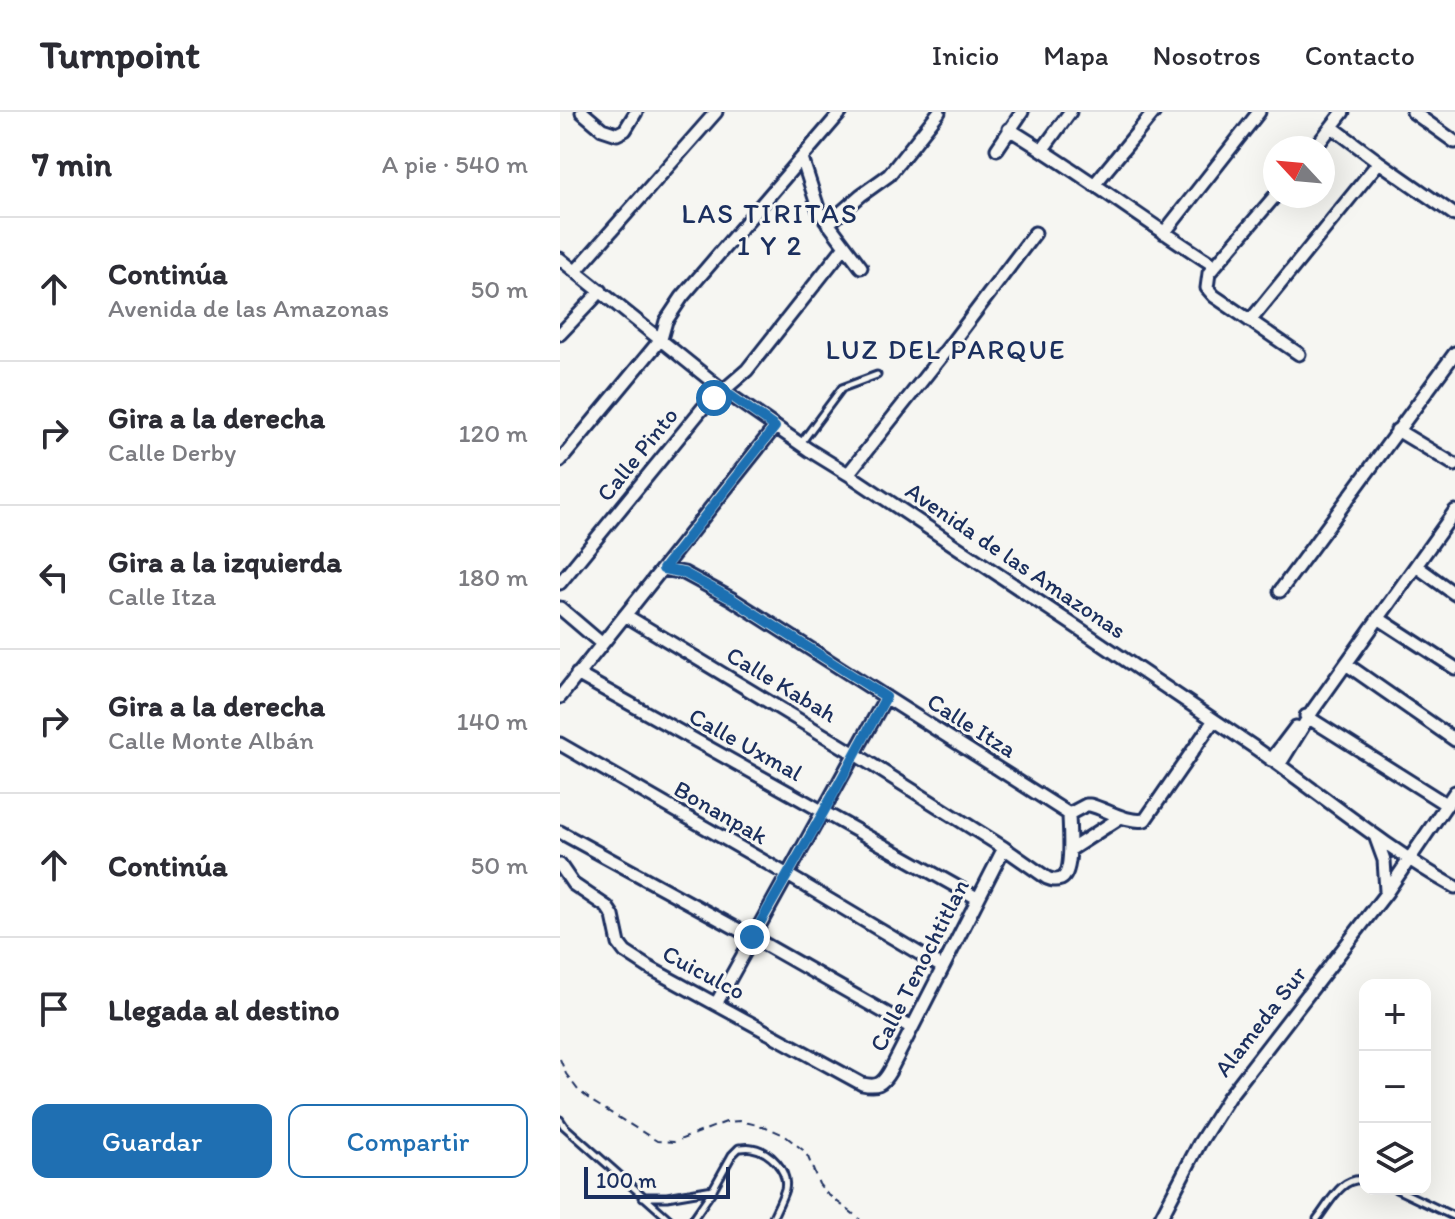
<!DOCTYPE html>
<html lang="es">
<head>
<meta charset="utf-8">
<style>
	body { margin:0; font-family:Itim,sans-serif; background:#f7f7f7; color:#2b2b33 }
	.controls { position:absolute; right:24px; bottom:24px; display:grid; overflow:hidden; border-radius:16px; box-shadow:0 8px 32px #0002 }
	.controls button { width:72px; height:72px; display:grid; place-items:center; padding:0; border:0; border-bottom:2px solid #e1e1e2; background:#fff; color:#2b2b33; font:40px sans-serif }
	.compass { position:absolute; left:703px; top:24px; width:72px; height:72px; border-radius:50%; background:#fff; box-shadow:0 8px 32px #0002; rotate:296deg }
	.scale { position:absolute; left:24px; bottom:20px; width:146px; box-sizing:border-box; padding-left:8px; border:4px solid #1b2f5e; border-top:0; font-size:22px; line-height:28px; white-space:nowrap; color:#1b2f5e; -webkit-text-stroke:6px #f6f6f2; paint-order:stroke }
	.stop { position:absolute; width:24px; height:24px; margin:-18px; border:6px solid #1f6fb2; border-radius:50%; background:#fff }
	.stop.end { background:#1f6fb2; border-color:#fff; box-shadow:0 2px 8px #0008 }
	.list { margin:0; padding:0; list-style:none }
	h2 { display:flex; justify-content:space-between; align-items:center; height:104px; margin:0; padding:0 32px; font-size:34px }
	h2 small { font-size:26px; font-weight:400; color:#7c7c81 }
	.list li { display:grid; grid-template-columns:52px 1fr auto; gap:24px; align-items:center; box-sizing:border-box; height:144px; padding:0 32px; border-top:2px solid #e1e1e2 }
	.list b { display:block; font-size:30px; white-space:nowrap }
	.list p { margin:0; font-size:26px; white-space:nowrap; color:#7c7c81 }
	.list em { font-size:26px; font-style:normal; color:#7c7c81 }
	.actions { display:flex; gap:16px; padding:24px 32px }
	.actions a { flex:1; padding:18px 0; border:2px solid #1f6fb2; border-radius:16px; text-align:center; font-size:28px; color:#1f6fb2 }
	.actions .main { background:#1f6fb2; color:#fff }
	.icon { flex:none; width:44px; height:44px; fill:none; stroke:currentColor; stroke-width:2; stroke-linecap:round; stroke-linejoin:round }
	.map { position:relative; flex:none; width:895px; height:1107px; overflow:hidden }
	header { display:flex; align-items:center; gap:48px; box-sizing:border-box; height:112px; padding:0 40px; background:#fff; border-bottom:2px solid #e1e1e2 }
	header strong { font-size:38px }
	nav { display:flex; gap:44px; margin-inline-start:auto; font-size:28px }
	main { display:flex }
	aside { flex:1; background:#fff }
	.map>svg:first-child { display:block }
</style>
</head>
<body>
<header>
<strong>Turnpoint</strong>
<nav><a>Inicio</a><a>Mapa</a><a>Nosotros</a><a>Contacto</a></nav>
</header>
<main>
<aside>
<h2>7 min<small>A pie · 540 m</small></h2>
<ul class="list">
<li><svg class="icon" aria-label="ahead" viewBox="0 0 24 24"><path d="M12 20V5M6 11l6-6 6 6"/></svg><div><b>Continúa</b><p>Avenida de las Amazonas</p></div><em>50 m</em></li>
<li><svg class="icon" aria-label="right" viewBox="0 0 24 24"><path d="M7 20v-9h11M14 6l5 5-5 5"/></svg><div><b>Gira a la derecha</b><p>Calle Derby</p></div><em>120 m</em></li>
<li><svg class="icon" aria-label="left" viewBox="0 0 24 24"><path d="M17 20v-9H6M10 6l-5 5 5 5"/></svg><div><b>Gira a la izquierda</b><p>Calle Itza</p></div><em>180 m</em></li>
<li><svg class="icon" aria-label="right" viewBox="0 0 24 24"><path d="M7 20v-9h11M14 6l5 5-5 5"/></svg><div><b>Gira a la derecha</b><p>Calle Monte Albán</p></div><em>140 m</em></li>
<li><svg class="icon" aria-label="ahead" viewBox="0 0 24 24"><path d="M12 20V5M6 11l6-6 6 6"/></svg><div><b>Continúa</b></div><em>50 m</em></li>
<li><svg class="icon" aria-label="arrive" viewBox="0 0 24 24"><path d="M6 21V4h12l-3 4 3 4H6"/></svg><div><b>Llegada al destino</b></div></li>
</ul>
<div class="actions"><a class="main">Guardar</a><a>Compartir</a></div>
</aside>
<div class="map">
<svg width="895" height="1107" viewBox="0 0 895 1107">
	<rect width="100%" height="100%" fill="#f6f6f2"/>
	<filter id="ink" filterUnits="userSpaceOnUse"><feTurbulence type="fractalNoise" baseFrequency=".0125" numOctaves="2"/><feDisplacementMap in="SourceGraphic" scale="16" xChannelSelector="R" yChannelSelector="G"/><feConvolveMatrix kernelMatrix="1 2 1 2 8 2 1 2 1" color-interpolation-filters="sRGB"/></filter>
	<g filter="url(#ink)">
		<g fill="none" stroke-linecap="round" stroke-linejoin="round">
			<g stroke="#1b2f5e" stroke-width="11">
				<path id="service" d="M241,331L282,276L317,263
					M0,1008L4,1014L109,1107
					M836,1077L895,1105
					M83,1085H107L153,1077L172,1043L179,1036C184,1036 188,1035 192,1036C210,1039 229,1059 225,1077C222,1087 216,1098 212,1107
					M133,1107L153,1078
					M757,1107C770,1091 781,1064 805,1068"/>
			</g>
			<g stroke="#1b2f5e" stroke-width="17">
				<path id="minor" d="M22,0L42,17L57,22L65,18L76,0
					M853,0L895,30
					M772,15L819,50L895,103
					M449,17C520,60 586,110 655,154
					M755,36L783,0
					M437,37L462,0
					M483,37L510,0
					M242,46L259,99L301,155
					M534,73L594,0
					M715,84L649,161L647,176L654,184L739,242
					M268,112L301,83L329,63L379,0
					M604,121L699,0
					M0,147L164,279L249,338L288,362C423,452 557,542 691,633C759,680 822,734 895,775
					M16,159L156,0
					M690,209L819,50
					M0,222L41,179
					M837,318L895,353
					M0,349L101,227L106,209L122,185L281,0
					M288,362L391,232L475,121
					M856,454L895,482
					M0,471L142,297L187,258L285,134
					M720,479L895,241
					M0,496L41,531
					M65,503L295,642L444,736L487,766C492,768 495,769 501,767C514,761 509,715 509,702L172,487L124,461L103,457
					M818,506L895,556
					M786,552L895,628
					M17,562L417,786
					M0,585L215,315
					M746,604L887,693
					M0,632L226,762L382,855
					M711,648L736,615
					M719,653L753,598L895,399
					M509,702L526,693H530C548,698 566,711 585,708L654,608
					M0,720L192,825L352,916
					M816,726L824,748L826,779
					M510,738L561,705
					M0,753L13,772L47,795L53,804L59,832L65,840L88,855L302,972C317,975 322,973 330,959L444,736
					M156,892L326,585
					M600,1107L639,1032L668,986L827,780L895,680"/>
			</g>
			<path stroke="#1b2f5e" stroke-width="2" stroke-dasharray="8 6" stroke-linecap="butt" d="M0,947L6,962L18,978L33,990L97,1029L114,1030L166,1010L180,1009L206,1015L224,1023L243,1038L248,1045L259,1072L266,1081L300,1107"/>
			<use href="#service" stroke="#f6f6f2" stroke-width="5"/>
			<use href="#minor" stroke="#f6f6f2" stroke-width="11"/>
		</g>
	</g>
	<g fill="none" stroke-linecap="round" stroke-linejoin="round" filter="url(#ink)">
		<path stroke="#1f6fb2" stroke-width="10" d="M154,286L164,279L215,315L103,457L124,461L172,487L326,585L263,701L192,825"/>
	</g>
	<g text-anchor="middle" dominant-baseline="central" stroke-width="6" stroke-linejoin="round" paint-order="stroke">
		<g font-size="24" fill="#1b2f5e" stroke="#f6f6f2">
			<text transform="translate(77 342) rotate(-51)">Calle Pinto</text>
			<text transform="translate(456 448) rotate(34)">Avenida de las Amazonas</text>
			<text transform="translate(222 572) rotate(31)">Calle Kabah</text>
			<text transform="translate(412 613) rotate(32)">Calle Itza</text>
			<text transform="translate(186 632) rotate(29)">Calle Uxmal</text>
			<text transform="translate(161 700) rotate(30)">Bonanpak</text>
			<text transform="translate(359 853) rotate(-63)">Calle Tenochtitlan</text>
			<text transform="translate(144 860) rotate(28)">Cuiculco</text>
			<text transform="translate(700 909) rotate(-52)">Alameda Sur</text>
		</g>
		<g font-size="28" letter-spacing="2" fill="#1b2f5e" stroke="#f6f6f2">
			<text x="210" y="101">LAS TIRITAS<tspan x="210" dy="32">1 Y 2</tspan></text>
			<text x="386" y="237">LUZ DEL PARQUE</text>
		</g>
	</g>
</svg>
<div class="controls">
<button>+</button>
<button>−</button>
<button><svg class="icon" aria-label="layers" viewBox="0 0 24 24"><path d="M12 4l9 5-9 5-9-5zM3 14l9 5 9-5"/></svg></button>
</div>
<svg class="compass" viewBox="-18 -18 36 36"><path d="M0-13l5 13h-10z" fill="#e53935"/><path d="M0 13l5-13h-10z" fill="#7c7c81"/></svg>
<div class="scale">100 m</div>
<div class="stop" style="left:154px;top:286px"></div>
<div class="stop end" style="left:192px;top:825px"></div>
</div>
</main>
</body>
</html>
